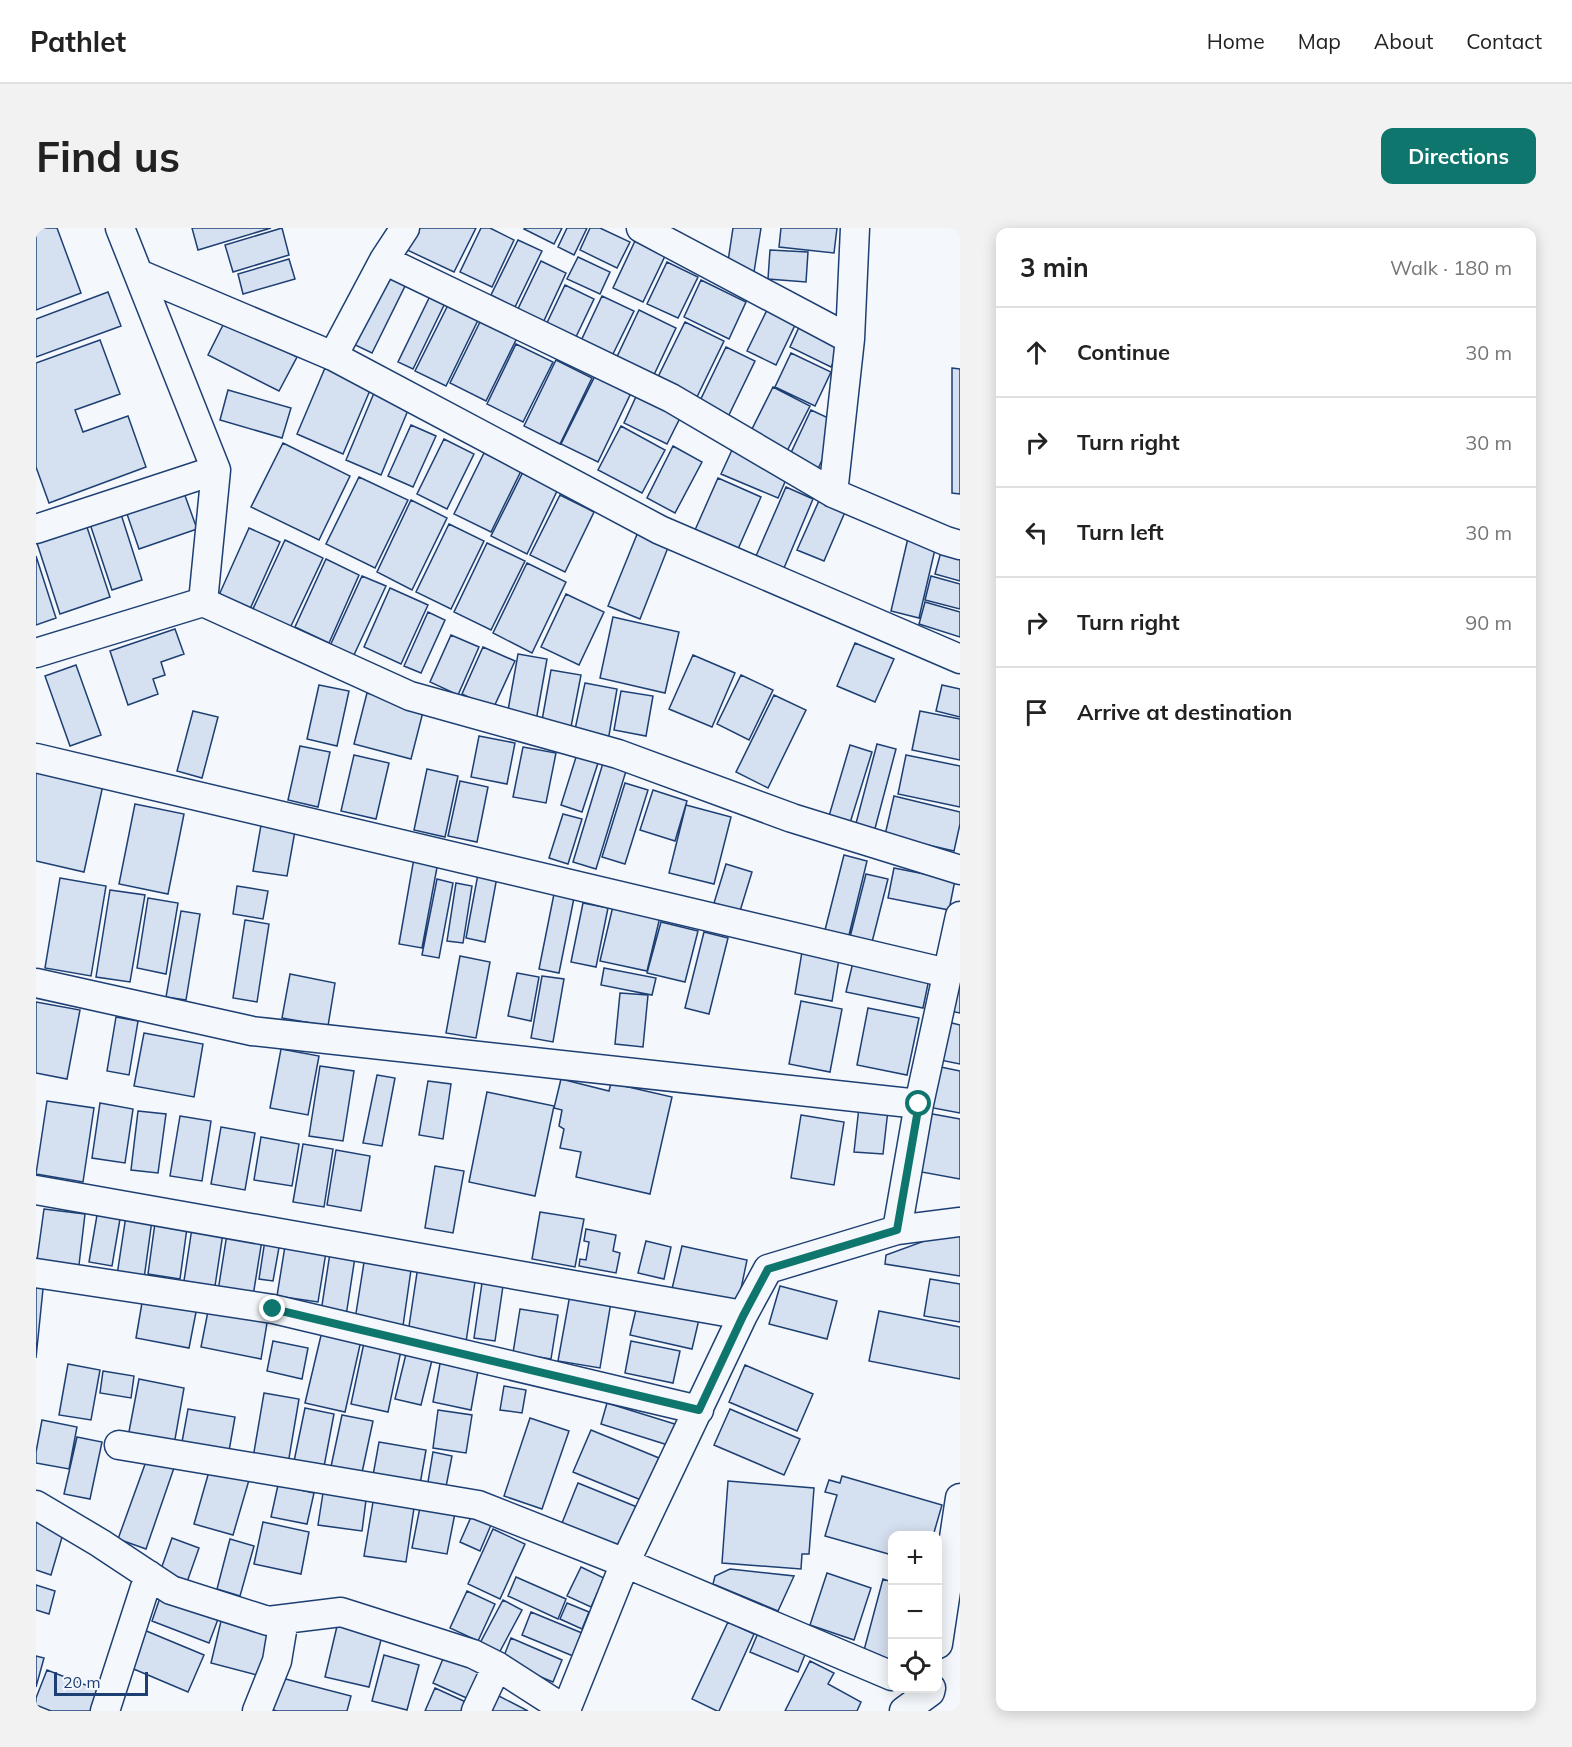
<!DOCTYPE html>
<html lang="en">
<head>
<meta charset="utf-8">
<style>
	body { margin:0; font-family:Mulish,sans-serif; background:#f2f2f2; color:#222 }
	.controls { position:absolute; right:18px; bottom:18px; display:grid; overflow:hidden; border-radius:12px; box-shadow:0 3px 15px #0003 }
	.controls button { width:54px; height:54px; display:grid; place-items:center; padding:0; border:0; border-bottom:2px solid #e0e0e0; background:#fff; color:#222; font:30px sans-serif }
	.scale { position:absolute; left:18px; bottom:15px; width:94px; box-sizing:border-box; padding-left:6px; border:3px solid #1d3f73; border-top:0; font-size:16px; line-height:21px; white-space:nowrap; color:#1d3f73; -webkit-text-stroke:4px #f4f7fb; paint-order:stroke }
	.stop { position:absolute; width:18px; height:18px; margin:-14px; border:4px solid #0f766e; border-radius:50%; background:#fff }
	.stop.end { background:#0f766e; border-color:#fff; box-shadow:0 2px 6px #0008 }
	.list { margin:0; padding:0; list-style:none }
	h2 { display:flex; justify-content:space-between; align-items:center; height:78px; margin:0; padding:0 24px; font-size:26px }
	h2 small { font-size:20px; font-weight:400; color:#767676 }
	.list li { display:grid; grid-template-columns:39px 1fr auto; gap:18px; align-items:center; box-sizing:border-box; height:90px; padding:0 24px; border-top:2px solid #e0e0e0 }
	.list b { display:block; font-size:22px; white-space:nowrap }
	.list em { font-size:20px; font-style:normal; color:#767676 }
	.icon { flex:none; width:33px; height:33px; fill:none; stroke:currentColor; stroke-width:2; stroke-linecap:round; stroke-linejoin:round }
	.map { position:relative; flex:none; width:924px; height:1483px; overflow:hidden; border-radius:12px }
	header { display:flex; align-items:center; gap:36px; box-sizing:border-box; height:84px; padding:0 30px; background:#fff; border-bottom:2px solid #e0e0e0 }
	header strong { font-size:28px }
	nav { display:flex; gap:33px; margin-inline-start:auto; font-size:21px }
	.intro { display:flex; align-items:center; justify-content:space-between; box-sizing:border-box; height:144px; padding:0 36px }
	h1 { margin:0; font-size:42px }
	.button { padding:15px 27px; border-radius:12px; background:#0f766e; color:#fff; font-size:21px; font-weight:700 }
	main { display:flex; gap:36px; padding:0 36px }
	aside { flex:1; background:#fff; border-radius:12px; box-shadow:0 3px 15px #0003 }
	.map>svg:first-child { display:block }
</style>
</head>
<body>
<header>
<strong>Pathlet</strong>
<nav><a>Home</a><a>Map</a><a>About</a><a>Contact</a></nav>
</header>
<div class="intro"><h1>Find us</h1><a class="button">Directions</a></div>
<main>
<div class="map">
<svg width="924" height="1483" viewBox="0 0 924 1483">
	<rect width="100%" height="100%" fill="#f4f7fb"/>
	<path fill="#d5e0f0" stroke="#1d3f73" stroke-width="1.5" d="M0,0H21L45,65L0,82Z
		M156,0H235L162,22Z
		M246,0L253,27L197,44L189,17Z
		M377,0H440L418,44L367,20Z
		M445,0H454L478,12L456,59L424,44Z
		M489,0H526L518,16L488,1Z
		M531,0H551L538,27L522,19Z
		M554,0H564L594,14L581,40L544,22Z
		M697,0H725L718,44L691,40Z
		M745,0H801L798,25L743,19Z
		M482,12L506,23L479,79L455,67Z
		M599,13L629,28L607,74L577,60Z
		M734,22L772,24L770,54L732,51Z
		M542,29L574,44L564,66L531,51Z
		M253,31L259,51L207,66L202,46Z
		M505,33L530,45L506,97L480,85Z
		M631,34L662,49L642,90L611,76Z
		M350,39L373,50L336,125L313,114Z
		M665,52L710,74L693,111L648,89Z
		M529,57L558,71L538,113L509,99Z
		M72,64L85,98L0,129V91Z
		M395,66L410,73L377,141L362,134Z
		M566,68L598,83L575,130L544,115Z
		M414,73L444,88L410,158L379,143Z
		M603,82L640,100L616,151L579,133Z
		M731,82L760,95L740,137L711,123Z
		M446,90L482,108L450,173L414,155Z
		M189,93L261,129L243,163L172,127Z
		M649,94L688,113L659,173L620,153Z
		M764,97L806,117L795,139L754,119Z
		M64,112L84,166L39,182L47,204L92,188L110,239L13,275L0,239V135Z
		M480,116L517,134L487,194L451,176Z
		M690,119L719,133L690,193L661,179Z
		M755,125L795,144L779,178L739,159Z
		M520,132L556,150L524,216L488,198Z
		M289,140L335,160L307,226L261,206Z
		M916,140L924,141V266L916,265Z
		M559,148L595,165L562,234L525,216Z
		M737,159L774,178L751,223L714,205Z
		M192,162L255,180L246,210L184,192Z
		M603,162L647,184L631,216L588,195Z
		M338,165L373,180L345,247L310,232Z
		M775,182L803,195L781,243L753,229Z
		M375,197L400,208L377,259L352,248Z
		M585,198L629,222L606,265L562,242Z
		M408,211L438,226L411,281L381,266Z
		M247,215L314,248L283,312L215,279Z
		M637,218L666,234L639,285L611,270Z
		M696,222L752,247L742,270L685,246Z
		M448,225L485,243L455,304L418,286Z
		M487,244L522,261L491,326L455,308Z
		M323,249L372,272L339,340L290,316Z
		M682,250L725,269L702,321L659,302Z
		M750,259L777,271L748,340L720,328Z
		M147,262L161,301L103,321L90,283Z
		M786,266L812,277L788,333L761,322Z
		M524,267L558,284L529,344L494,327Z
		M375,272L411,290L376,362L341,344Z
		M84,283L106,352L76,362L53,293Z
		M48,290L74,369L24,386L0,312Z
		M413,296L448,313L415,381L380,364Z
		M213,300L244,314L214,381L183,367Z
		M602,304L633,317L604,391L572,378Z
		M872,310L900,317L883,390L855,383Z
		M249,312L287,330L254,400L216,383Z
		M451,315L489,333L455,402L418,384Z
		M906,320L924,324V353L899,346Z
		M0,328L20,390L0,397Z
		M290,331L323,347L293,415L259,399Z
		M491,335L530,354L496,425L457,405Z
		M326,348L350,358L317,429L294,418Z
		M895,348L924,356V381L889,372Z
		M354,360L392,377L365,436L328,419Z
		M530,366L568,384L543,437L505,419Z
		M889,374L924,384V409L883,396Z
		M392,384L409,392L385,445L368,438Z
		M577,389L643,404L629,465L564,450Z
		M139,401L148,426L125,434L129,447L117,451L122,466L92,477L74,423Z
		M415,407L443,419L422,467L394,454Z
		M819,415L858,431L839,474L801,458Z
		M447,419L479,433L457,481L426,466Z
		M482,426L511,431L500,493L471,488Z
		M657,427L699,445L676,499L633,481Z
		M40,437L65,507L34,518L9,448Z
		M515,442L545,447L534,504L505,498Z
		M705,447L737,462L713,512L681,496Z
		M549,455L581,461L572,513L538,506Z
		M283,457L313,463L301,518L271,511Z
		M906,457L924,461V489L900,483Z
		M585,463L617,468L610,508L578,502Z
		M331,465L388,480L375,531L318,516Z
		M738,467L770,482L732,560L700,544Z
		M157,483L182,489L166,550L141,543Z
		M884,483L924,491V532L876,522Z
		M443,508L479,515L471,556L435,549Z
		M841,516L860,521L837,608L818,603Z
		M814,517L836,524L814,595L793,588Z
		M264,518L294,524L282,579L252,572Z
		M487,519L520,525L510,575L477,569Z
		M541,526L563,532L546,584L525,577Z
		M318,527L353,535L340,591L305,583Z
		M870,527L924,538V579L862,566Z
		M567,535L590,543L560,641L537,634Z
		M391,541L422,548L409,609L378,602Z
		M0,543L67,557L48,644L0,633Z
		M424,553L452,559L441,614L412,608Z
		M589,555L612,562L589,636L566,629Z
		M617,562L651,573L639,613L604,602Z
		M858,568L924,584V596L918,623L849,607Z
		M99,576L148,586L132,666L83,656Z
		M650,577L695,589L678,656L633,645Z
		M527,586L546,591L532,636L513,630Z
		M225,597L259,603L251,648L217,643Z
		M808,627L831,633L812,711L788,706Z
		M378,630L402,634L386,720L363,716Z
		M690,636L716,644L704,683L678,675Z
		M858,640L919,652L913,682L852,670Z
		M442,646L461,649L449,714L430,710Z
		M830,646L852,651L834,722L812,717Z
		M24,650L70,658L55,748L9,740Z
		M401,651L417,655L403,730L386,727Z
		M420,655L436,658L427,715L411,713Z
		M201,658L232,663L227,691L197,686Z
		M519,661L539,665L523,745L503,741Z
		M74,662L109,667L94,754L60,749Z
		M112,670L142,675L130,746L101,740Z
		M547,675L572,680L560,739L535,734Z
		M577,678L624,689L611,743L564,733Z
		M145,683L164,686L150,772L130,769Z
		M209,692L233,696L221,774L197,770Z
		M625,694L662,703L649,754L611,745Z
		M668,704L692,710L673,786L649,780Z
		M766,724L803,731L796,773L759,766Z
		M424,728L454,734L440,810L410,805Z
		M818,730L894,746L887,780L810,764Z
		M568,740L620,750L616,767L565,757Z
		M481,745L503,749L495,793L472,788Z
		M254,746L299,755L292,798L246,790Z
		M506,748L528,751L517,814L495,810Z
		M924,749V785L914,783Z
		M584,765L612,767L607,819L579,816Z
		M765,773L806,781L794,844L753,836Z
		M0,774L44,782L31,851L0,845Z
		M832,780L883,790L871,847L821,837Z
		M80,789L102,793L93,847L71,843Z
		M912,794L924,797V836L904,832Z
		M108,805L167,816L158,869L98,858Z
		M245,821L283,828L272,887L234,880Z
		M284,838L318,843L307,913L273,908Z
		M900,838L924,843V885L892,879Z
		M341,847L359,850L346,918L327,915Z
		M525,851L573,863L575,855L636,869L614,966L540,949L545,924L524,920L528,901L523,898L526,882L518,880Z
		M392,853L415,856L407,911L383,907Z
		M451,864L518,878L499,968L433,954Z
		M11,873L58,880L47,954L0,946Z
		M64,875L97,881L89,935L56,930Z
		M823,879L852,882L847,926L818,924Z
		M102,883L130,886L122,945L95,942Z
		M891,885L924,891V951L880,943Z
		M765,887L808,894L798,957L755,950Z
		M144,888L175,893L166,953L134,948Z
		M185,899L219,905L209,962L175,956Z
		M225,909L263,916L256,958L218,952Z
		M267,916L297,921L288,979L257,974Z
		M300,922L334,928L325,983L291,977Z
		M399,938L428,943L417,1005L389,1000Z
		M8,981L49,986L43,1037L1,1032Z
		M91,981L117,985L107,1058L80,1054Z
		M504,984L548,991L539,1039L496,1031Z
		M61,987L84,991L76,1038L53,1034Z
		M119,995L151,1000L144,1051L112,1046Z
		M156,1000L187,1005L179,1058L148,1053Z
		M924,1000V1048L849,1036L850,1027Z
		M550,1001L580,1007L577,1023L584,1025L580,1045L543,1038L544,1031L550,1032L553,1014L548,1013Z
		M191,1006L226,1012L217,1068L182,1063Z
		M229,1012L244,1014L237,1053L223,1051Z
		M250,1012L291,1018L282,1074L241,1068Z
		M610,1013L635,1019L628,1051L602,1045Z
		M646,1018L711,1032L702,1075L636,1061Z
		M294,1025L319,1029L310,1088L285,1084Z
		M329,1028L376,1035L366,1105L318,1098Z
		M382,1038L440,1047L430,1114L372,1105Z
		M447,1048L468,1051L459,1113L438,1110Z
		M0,1051H8L0,1130Z
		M894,1051L924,1056V1094L888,1088Z
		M744,1058L801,1073L791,1111L733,1096Z
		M535,1061L576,1068L564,1140L522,1133Z
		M107,1069L161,1079L153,1120L100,1110Z
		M602,1073L664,1087L656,1121L594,1107Z
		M173,1078L232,1089L225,1131L165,1119Z
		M484,1081L522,1087L515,1131L477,1125Z
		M843,1083L924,1099V1151L833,1133Z
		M287,1099L326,1108L309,1184L269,1175Z
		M329,1110L366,1118L352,1184L315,1176Z
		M237,1113L272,1120L266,1151L231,1143Z
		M595,1113L644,1123L637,1155L589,1145Z
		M370,1126L396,1132L385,1177L359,1171Z
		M405,1130L443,1137L435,1182L397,1174Z
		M32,1136L64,1142L55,1192L23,1187Z
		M709,1137L777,1166L761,1203L693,1174Z
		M67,1143L98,1148L95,1170L64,1165Z
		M103,1151L148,1160L138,1217L92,1209Z
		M468,1158L490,1162L486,1185L464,1182Z
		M228,1165L263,1171L252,1236L217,1230Z
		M571,1175L642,1197L635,1218L565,1196Z
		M269,1180L298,1186L286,1249L256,1243Z
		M152,1181L199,1189L193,1223L146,1214Z
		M694,1181L764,1211L748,1247L678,1217Z
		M402,1182L436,1187L430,1225L397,1220Z
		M306,1187L337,1193L324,1254L293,1248Z
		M494,1190L533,1203L506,1281L468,1268Z
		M6,1192L41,1199L33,1241L0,1235V1224Z
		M555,1202L623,1230L605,1272L537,1244Z
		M41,1209L66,1214L54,1271L28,1266Z
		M343,1214L390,1222L383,1262L336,1253Z
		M397,1224L416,1228L408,1269L390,1266Z
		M112,1228L139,1237L110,1321L82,1311Z
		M174,1240L213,1252L197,1307L158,1296Z
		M806,1248L906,1277L897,1308H856V1327L789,1308L801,1267L789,1264L793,1252L804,1255Z
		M692,1253L778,1260L773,1326H766L765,1341L686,1335Z
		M542,1255L601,1279L585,1319L526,1295Z
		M242,1257L278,1265L271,1296L235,1289Z
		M287,1265L330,1272L326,1303L282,1297Z
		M337,1274L378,1280L370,1334L328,1328Z
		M385,1274L420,1280L411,1326L376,1320Z
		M435,1289L455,1297L444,1323L424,1314Z
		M0,1291L29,1299L15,1347L0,1342Z
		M227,1294L273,1304L265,1346L218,1336Z
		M457,1301L489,1316L464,1371L432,1356Z
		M136,1310L163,1320L151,1354L124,1344Z
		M194,1311L218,1318L204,1368L181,1361Z
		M545,1339L568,1350L555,1379L531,1368Z
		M694,1341L758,1348L742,1383L677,1356L679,1348Z
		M791,1345L835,1360L818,1412L774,1397Z
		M480,1349L530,1371L522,1391L472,1368Z
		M847,1351L856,1354V1434L827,1426Z
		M0,1357L19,1363L13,1386L0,1382Z
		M431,1363L459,1376L442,1413L414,1400Z
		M126,1364L184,1386L173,1415L116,1393Z
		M467,1372L486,1382L462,1427L443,1417Z
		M531,1375L553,1384L546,1401L524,1391Z
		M495,1384L546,1405L537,1428L486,1407Z
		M186,1389L236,1402L225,1448L175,1435Z
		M302,1394L347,1404L333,1459L289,1449Z
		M692,1394L718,1406L683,1483H681L656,1471Z
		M108,1402L168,1427L152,1464L93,1439Z
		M722,1405L770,1424L762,1444L714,1424Z
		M475,1410L526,1432L517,1454L466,1433Z
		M411,1421L450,1439L435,1472L397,1455Z
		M348,1427L383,1437L371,1482L336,1473Z
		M0,1428L8,1430L0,1459Z
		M774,1433L798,1445L792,1456L825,1474L821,1483H749Z
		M11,1442L65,1463L57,1483H15L0,1477V1470Z
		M238,1448L315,1468L311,1483H241L229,1480Z
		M399,1460L432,1475L429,1483H389Z
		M459,1466L492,1483H450Z"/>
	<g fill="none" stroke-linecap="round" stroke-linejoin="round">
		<g stroke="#1d3f73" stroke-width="31">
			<path id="minor" d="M84,0L180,242L167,374L374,468L582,526L756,590L924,642
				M605,0L814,111
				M348,32L635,170L797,265L910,313L924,317
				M103,46L297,128L624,302L924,431
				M297,128L348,32L369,0
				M797,265L814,111L819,0
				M0,301L180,242
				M0,425L167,374
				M0,530L911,745
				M0,755L216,803L883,876
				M0,962L707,1087
				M861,1002L883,876L924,688
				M0,1045L237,1081L663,1182
				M83,1217L442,1277L589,1335L856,1448
				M0,1277L64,1315L135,1362L232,1393L305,1384L437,1426L461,1438L531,1483
				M902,1416L924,1270
				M530,1482L589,1335L707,1087L732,1041L861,1002L924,994
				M69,1483L113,1347
				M221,1483L241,1433L248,1391
				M440,1483L461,1438
				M868,1483L894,1464L895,1460"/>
		</g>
		<use href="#minor" stroke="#f4f7fb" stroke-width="28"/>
	</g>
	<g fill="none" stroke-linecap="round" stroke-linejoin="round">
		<path stroke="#0f766e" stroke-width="8" d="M237,1081L663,1182L707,1088L732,1041L861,1002L883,876"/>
	</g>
</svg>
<div class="controls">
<button>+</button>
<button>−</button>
<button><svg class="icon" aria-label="locate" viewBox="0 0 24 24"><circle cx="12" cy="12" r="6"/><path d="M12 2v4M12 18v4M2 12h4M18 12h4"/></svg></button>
</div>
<div class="scale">20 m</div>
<div class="stop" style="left:883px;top:876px"></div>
<div class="stop end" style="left:237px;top:1081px"></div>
</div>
<aside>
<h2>3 min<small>Walk · 180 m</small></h2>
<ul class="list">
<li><svg class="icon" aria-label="ahead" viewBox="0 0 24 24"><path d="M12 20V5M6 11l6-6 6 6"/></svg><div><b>Continue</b></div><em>30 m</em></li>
<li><svg class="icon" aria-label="right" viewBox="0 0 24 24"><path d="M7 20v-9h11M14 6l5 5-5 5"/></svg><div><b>Turn right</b></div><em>30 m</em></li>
<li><svg class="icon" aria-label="left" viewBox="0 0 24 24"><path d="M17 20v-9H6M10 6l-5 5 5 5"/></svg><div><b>Turn left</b></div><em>30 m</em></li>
<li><svg class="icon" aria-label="right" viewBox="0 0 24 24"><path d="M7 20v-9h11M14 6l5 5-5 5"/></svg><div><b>Turn right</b></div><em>90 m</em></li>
<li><svg class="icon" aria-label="arrive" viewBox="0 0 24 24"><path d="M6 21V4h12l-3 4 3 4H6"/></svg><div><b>Arrive at destination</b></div></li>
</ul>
</aside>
</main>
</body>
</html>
